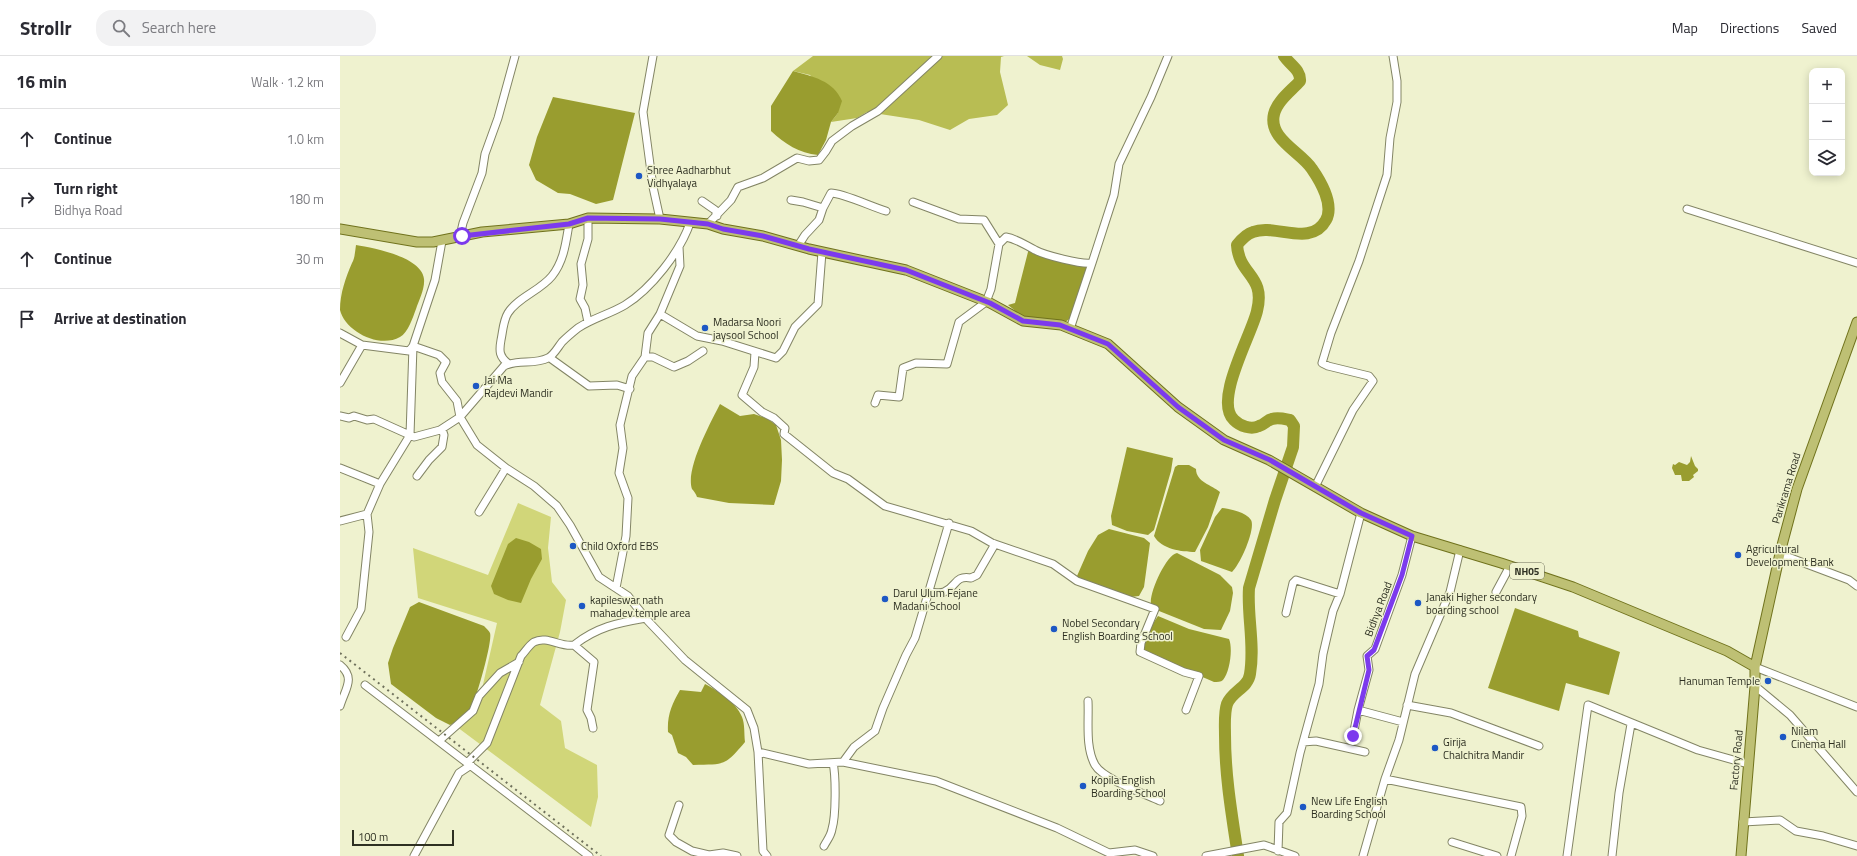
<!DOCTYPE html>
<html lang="en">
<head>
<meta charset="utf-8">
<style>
	body { margin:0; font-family:"Titillium Web",sans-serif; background:#f2f2f3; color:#2b2b33 }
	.controls { position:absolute; right:12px; top:12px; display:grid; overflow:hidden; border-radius:8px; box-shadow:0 2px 10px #0003 }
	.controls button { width:36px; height:36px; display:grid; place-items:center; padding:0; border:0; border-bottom:1px solid #e1e1e2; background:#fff; color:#2b2b33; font:20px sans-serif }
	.scale { position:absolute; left:12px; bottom:10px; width:102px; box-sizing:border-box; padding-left:4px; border:2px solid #2e3022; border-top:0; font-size:11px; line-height:14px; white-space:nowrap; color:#2e3022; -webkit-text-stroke:3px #eff2cf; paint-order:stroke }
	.stop { position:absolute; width:12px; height:12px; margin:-9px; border:3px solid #7c3aed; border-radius:50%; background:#fff }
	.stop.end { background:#7c3aed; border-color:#fff; box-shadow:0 1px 4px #0008 }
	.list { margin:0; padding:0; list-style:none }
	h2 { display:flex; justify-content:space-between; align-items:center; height:52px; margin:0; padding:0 16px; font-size:17px }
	h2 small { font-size:13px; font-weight:400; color:#7c7c81 }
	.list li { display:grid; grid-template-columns:26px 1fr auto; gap:12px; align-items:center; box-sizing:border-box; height:60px; padding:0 16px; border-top:1px solid #e1e1e2 }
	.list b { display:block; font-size:15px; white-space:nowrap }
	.list p { margin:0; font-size:13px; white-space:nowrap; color:#7c7c81 }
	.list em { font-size:13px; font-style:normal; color:#7c7c81 }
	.icon { flex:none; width:22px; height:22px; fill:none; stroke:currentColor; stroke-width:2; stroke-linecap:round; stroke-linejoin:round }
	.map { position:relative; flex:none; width:1517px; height:800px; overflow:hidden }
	header { display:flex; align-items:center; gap:24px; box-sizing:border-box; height:56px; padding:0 20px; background:#fff; border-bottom:1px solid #e1e1e2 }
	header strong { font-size:19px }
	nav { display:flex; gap:22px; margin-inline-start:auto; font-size:14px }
	.search { width:280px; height:36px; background:#f2f2f3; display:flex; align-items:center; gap:10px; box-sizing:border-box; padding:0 14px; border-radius:16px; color:#7c7c81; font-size:15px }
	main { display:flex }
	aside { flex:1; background:#fff }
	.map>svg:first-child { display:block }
</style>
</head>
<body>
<header>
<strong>Strollr</strong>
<div class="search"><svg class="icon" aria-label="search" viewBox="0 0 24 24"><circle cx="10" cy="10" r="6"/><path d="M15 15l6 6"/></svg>Search here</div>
<nav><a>Map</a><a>Directions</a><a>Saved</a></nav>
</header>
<main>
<aside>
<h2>16 min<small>Walk · 1.2 km</small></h2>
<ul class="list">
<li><svg class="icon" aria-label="ahead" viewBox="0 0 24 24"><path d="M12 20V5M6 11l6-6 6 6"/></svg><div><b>Continue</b></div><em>1.0 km</em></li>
<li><svg class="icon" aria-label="right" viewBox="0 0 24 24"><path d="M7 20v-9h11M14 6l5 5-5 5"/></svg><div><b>Turn right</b><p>Bidhya Road</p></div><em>180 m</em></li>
<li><svg class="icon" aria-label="ahead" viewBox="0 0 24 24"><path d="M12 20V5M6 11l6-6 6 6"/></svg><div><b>Continue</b></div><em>30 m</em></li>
<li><svg class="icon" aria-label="arrive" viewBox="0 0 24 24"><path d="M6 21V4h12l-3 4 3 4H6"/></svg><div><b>Arrive at destination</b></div></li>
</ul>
</aside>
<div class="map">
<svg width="1517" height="800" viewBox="0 0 1517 800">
	<rect width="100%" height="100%" fill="#eff2cf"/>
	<path fill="#d1d679" d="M178,447L211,461L208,492L212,526L226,544L220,576L200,649L221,665L225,692L257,709L258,741L251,771L117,671L137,655L157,567L78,542L73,492L148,519Z"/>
	<path fill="#b8bd53" d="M473,0H664L661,1L660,16L668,49L657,59L629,63L610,74L579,64L527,56L517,62L491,66L498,57L470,19L453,15Z
		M687,0H722L723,3L720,14L700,9Z"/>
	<path fill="#999d2f" d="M453,15C472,20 494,25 502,45L498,57L491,66L486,84L478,99C459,97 445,88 431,75V50Z
		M213,41L295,57L273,144L256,148L230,138L218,137L196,124L189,109L197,81Z
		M16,189C34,192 82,201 84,223C85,233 79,244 76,253C73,261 68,277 60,281C39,293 5,275 0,254C0,237 6,221 12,207C15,202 15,195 16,189Z
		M689,192L721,204L747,211L732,261L724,267L687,264L668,249L675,247Z
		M380,348L400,360L414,358L428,363L436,369L441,384L442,404L441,425L434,449L389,447L357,441C356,438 354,435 352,433C345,413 371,366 380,348Z
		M787,391L833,402L831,415L814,474L808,479L787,475L772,469L771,460Z
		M1351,400L1355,410L1358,413V415L1353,419L1354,421L1349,425H1342L1341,419H1335L1332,412L1333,408L1335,409L1339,406L1347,409L1350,406Z
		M838,409H849L856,413C856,426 872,429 880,436L868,471L855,496C842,496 821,493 814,480L835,411Z
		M882,452C891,453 906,456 911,464C916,473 900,509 892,516L861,505L860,494L875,461Z
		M769,473L804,482L810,487L804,531L799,540L791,541L740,523L737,520L748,495L758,479Z
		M176,482L189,486L201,493L202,503L191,523L181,547L168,544L154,538L151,530L168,488Z
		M837,497L880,519L892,531L893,537L890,555L881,574L864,573L819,555L811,548C809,537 826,499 837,497Z
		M79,546L144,570C146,572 149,575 150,577C153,585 135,647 130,655C126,662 117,666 110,669L96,662L51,628L48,607L53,592L70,551Z
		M1175,552L1238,575L1239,581L1280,596L1269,639L1226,627L1219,655L1148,632Z
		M818,560L849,573L889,583C893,592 890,616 883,624C881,626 877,626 874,626L805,596C800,588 813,567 818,560Z
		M365,628C378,635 396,646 402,661C405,668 404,678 405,686C384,711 384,708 353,709L346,701L338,697L332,679L328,676C327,659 332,648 340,634L361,636Z"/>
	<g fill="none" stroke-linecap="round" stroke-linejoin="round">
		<path stroke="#999d2f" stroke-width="12" d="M898,800C892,760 885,720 885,679C885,669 884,657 887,648C892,635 908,632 910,618C915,589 907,560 909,532L935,444L953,391L954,370L950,364C945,363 938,361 932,363C927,364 924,369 919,370C911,374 900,370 894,364C873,345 912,278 917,255C926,219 899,220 897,189C901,184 906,178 913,176C935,167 971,192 986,164C994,149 981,126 972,113C961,96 928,83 934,58C937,45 951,35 960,25C961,14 950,9 944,0"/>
		<g stroke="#838565" stroke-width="9">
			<path id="minor" d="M313,0L303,56L313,131L320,163
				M451,144L463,146L483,152
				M362,145L375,154L377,160
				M573,146L619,163L644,164L659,188
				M1347,153L1517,207
				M350,167C340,196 311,233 285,249C270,258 253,262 238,272C233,276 227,281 222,286C218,291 214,299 208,302C194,309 178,303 164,310L120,361L137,389L166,412L194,430L217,450L230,469L259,521L288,540L308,565L345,604L407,654L414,672L418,696
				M368,168L391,144L398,131L423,122L457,102L469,105L479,104L486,95L492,85L512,70L538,55L598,0
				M120,180L123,167L142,117L145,98L158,62L175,0
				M458,190L465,179L479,164L483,152L491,137C503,137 532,151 546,155
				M752,207L774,139L779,108L811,41L828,0
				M320,258L357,280L382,285L436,302L443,295L455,271L478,248L482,196
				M248,266L245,252L240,243L243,229L241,208L248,183V162
				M0,277L22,289L69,295L73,290
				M415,296L414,311L402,339L422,356L434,362L445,372L444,378L493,417L508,423L545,450L631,475L652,487L713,508L737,525L815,553L801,587L800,596L844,616L859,620L846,654
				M305,301H313L334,311L348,305L363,295
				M210,302L249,330L277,329L290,333
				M169,308C159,301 159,295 161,284C163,275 163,265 168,257C178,241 200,235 212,220C224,205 226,186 229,168
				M0,327L22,289
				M535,347L538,339L559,341L563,312L576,307L607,308L619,266L646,246L651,233L659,188L666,181C677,183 685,189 695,194C704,199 742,209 752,207L730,273
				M0,360L9,362L14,360L27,364L34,363L74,381L100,374L120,361L117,345L102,326L100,317L106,306L99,299L73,290L95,224L102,185
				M0,412L40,428
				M77,420L89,404L102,391L104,379L102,373
				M975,431L1013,354L1033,325L1029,320L988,310L982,307L991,277L1019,205L1047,119L1050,82L1057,46V25L1053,0
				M139,456L166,412
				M0,465L27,458L40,428L70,379L73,290
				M1440,498L1509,524L1517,530
				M276,532L286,480L288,442L279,417L283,392L280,369L292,320L305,301L308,277L320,258L340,210L339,191
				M588,536C594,536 599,538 604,536C617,531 614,519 631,522L637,519L655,488
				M1156,536L1170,510
				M946,557L953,527L956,524L1000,538
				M6,581L21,553L29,476L27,458
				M0,609C16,622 5,633 0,650
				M1415,611L1517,651
				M25,629L249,800
				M1415,630L1450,659L1517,736
				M748,645C749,665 745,691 755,709C763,723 805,738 820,745
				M1067,649L1111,657L1199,690
				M1063,666L1018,654L1029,614L1027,600L1035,593L1062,519L1072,480
				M253,672L251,662L247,654L254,606L234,589C257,571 277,567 306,562
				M1013,680L1018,654
				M99,685L133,655L139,640L160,617L179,606
				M963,686L976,685L1025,696
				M128,706L147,687L181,600C185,596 189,589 194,586C207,579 221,592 234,589
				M503,706L514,691L535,675L543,652L566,599L575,582L609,467
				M1045,723L1181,751L1182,760L1171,800
				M339,749L329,779L336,786L352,795L369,799L383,797L397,800
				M1403,766L1440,764L1456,775L1483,780L1517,790
				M1112,786L1157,800
				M484,790C487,784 491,780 492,773C496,760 496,720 493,707
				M938,795L939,766L947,757L960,697L979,628L983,598L993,555L1000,538L1021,457
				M74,800L119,717L131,709
				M427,800L423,795L418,696L469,708L503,706L596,725L717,772L769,797L795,794L813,800
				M866,800L924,789L955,800
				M1023,800L1045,723L1059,684L1075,618L1110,536L1120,494
				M1227,800L1248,649L1358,694L1408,708
				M1272,800L1279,737L1291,668"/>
		</g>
		<g stroke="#70721c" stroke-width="11">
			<path id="major" d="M0,173L77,186H93L142,176L229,168L248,162L320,163L368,168L383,173L423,180L469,193L566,214L650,247L683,265L721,269L768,288L838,351L884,384L929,404L1021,457L1072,480L1161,507L1233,531L1387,595L1415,611
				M1401,800L1415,630V611L1441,493L1457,433L1517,266"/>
		</g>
		<use href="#minor" stroke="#fff" stroke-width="7"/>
		<use href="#major" stroke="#bec074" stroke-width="9"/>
		<path stroke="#6f715c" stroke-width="2" stroke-dasharray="2 4" stroke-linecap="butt" d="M0,597L261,800"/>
	</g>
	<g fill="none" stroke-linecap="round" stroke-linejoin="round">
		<path stroke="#7c3aed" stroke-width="5" d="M122,180L229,168L248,162L320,163L368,168L383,173L423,180L469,193L566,214L650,247L683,265L720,269L768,288L838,351L884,384L930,404L1021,457L1072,480L1062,519L1034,594L1027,600L1029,614L1013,680"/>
	</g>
	<g fill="#1d58c4" stroke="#eff2cf" stroke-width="1.5">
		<circle cx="299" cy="120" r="4"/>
		<circle cx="365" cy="272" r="4"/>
		<circle cx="136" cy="330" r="4"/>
		<circle cx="233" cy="490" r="4"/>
		<circle cx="1398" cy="499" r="4"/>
		<circle cx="545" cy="543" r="4"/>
		<circle cx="1078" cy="547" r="4"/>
		<circle cx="242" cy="550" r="4"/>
		<circle cx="714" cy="573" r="4"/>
		<circle cx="1428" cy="625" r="4"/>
		<circle cx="1443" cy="681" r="4"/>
		<circle cx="1095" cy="692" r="4"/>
		<circle cx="743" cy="730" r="4"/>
		<circle cx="963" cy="751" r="4"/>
	</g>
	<g text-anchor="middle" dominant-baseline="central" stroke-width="3" stroke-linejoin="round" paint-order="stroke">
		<rect fill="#eff2cf" stroke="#686a56" stroke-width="1" x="1170" y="507" width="34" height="16" rx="3"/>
		<g font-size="10" font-weight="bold" fill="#2e3022">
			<text x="1187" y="515">NH05</text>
		</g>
		<g font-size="11" fill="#2e3022" stroke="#eff2cf" text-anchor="start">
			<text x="307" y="114">Shree Aadharbhut<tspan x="307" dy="13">Vidhyalaya</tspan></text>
			<text x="373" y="266">Madarsa Noori<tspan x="373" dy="13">jaysool School</tspan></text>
			<text x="144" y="324">Jai Ma<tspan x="144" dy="13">Rajdevi Mandir</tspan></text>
			<text x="241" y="490">Child Oxford EBS</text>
			<text x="1406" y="493">Agricultural<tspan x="1406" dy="13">Development Bank</tspan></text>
			<text x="553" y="537">Darul Ulum Fejane<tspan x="553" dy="13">Madani School</tspan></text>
			<text x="1086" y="541">Janaki Higher secondary<tspan x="1086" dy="13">boarding school</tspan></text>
			<text x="250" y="544">kapileswar nath<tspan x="250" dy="13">mahadev temple area</tspan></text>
			<text x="722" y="567">Nobel Secondary<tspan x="722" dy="13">English Boarding School</tspan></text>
			<text x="1420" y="625" text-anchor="end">Hanuman Temple</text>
			<text x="1451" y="675">Nilam<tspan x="1451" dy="13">Cinema Hall</tspan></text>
			<text x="1103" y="686">Girija<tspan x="1103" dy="13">Chalchitra Mandir</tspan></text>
			<text x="751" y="724">Kopila English<tspan x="751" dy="13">Boarding School</tspan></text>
			<text x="971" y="745">New Life English<tspan x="971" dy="13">Boarding School</tspan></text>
		</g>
		<g font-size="11" fill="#2e3022" stroke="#eff2cf">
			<text transform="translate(1446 432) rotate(-73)">Parikrama Road</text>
			<text transform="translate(1038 553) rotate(-69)">Bidhya Road</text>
			<text transform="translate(1396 704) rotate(-85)">Factory Road</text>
		</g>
	</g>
</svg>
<div class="controls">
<button>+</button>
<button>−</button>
<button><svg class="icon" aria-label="layers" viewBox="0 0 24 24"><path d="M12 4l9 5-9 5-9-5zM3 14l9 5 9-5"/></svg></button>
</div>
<div class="scale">100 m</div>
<div class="stop" style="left:122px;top:180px"></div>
<div class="stop end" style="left:1013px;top:680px"></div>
</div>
</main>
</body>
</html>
